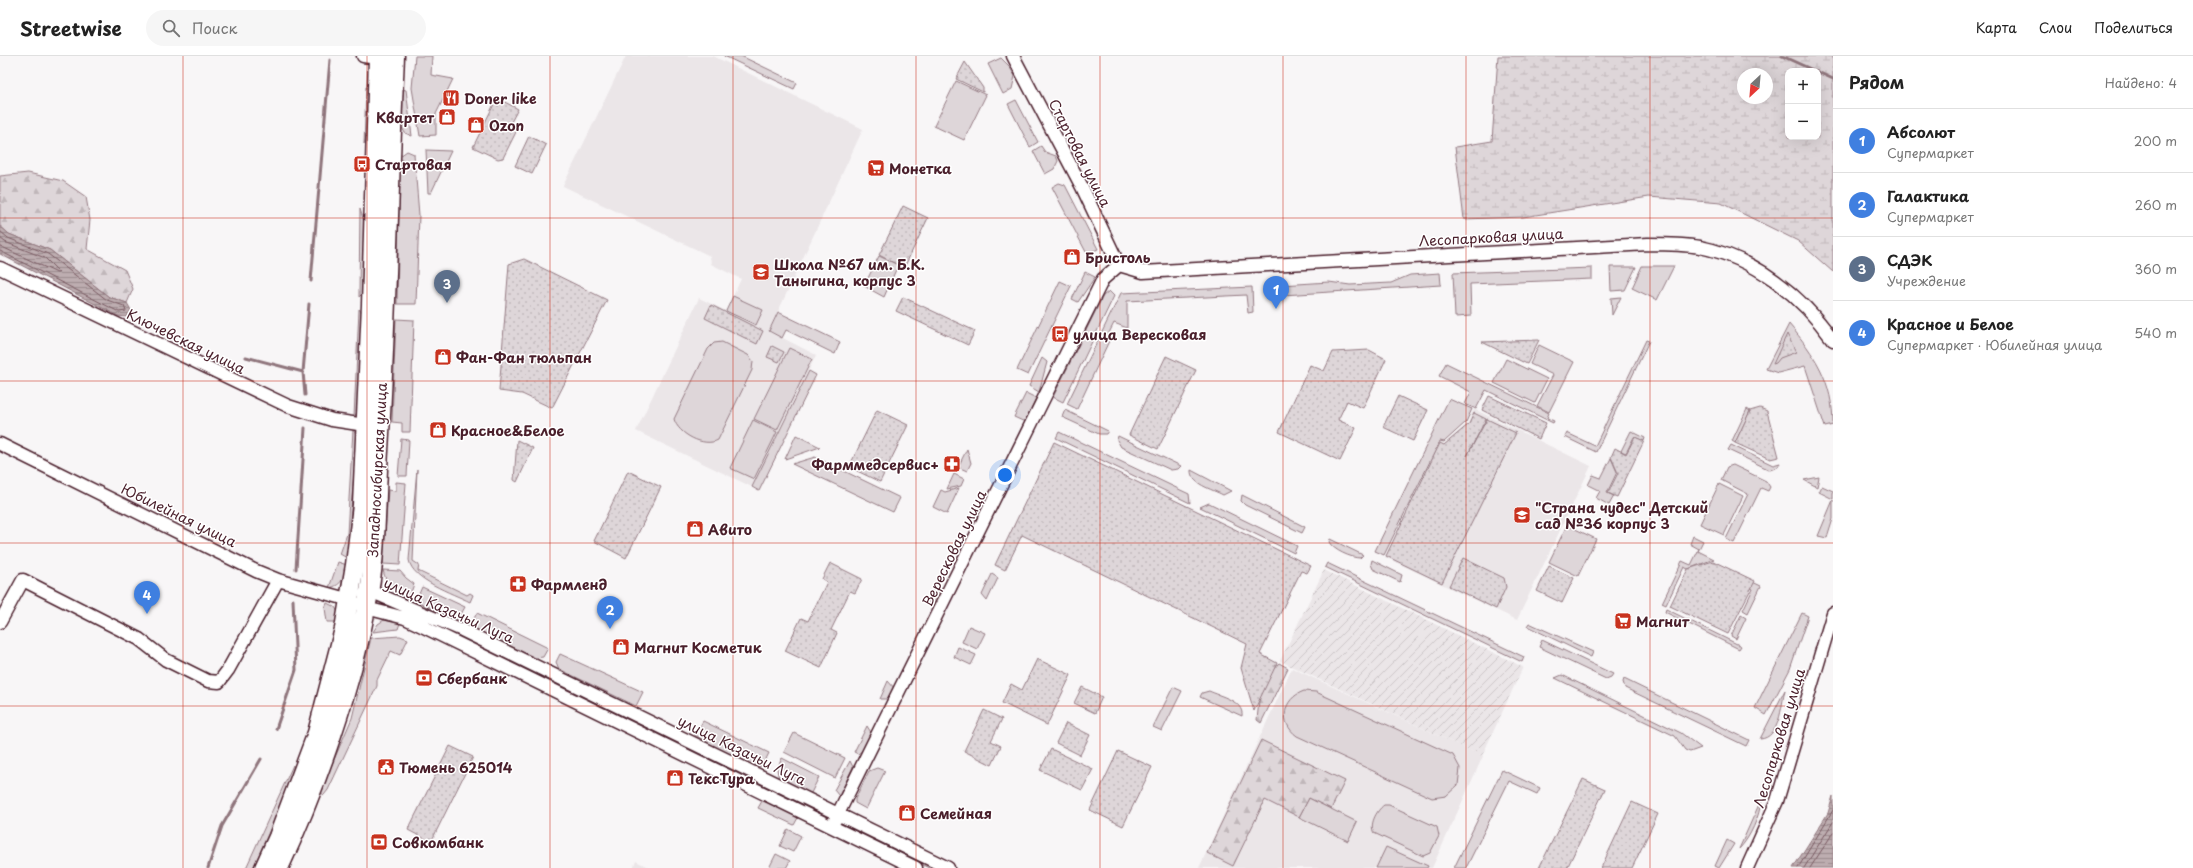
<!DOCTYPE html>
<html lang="ru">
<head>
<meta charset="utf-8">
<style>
	body { margin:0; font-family:"Playpen Sans",sans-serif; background:#f6f6f6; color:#222 }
	.controls { position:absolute; right:12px; top:12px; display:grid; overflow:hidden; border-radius:8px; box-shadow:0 4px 16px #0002 }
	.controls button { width:36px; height:36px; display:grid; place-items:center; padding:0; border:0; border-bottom:1px solid #e0e0e0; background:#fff; color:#222; font:20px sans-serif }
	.compass { position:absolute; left:1737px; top:12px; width:36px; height:36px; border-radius:50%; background:#fff; box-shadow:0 4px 16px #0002; rotate:206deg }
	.you { position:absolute; left:1005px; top:419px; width:14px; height:14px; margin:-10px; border:3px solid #fff; border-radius:50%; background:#1a73e8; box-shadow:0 0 0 6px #1a73e833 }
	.badge { display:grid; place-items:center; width:26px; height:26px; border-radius:50%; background:#d93025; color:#fff; font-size:13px; font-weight:700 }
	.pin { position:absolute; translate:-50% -33px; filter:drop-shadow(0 1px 2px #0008) }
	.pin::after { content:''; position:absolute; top:21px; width:14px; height:12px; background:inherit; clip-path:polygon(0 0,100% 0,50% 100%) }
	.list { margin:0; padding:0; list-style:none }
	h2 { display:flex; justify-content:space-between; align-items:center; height:52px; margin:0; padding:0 16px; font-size:17px }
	h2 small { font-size:13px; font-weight:400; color:#767676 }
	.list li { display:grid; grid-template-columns:26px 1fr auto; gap:12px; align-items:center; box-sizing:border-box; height:64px; padding:0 16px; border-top:1px solid #e0e0e0 }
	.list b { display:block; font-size:15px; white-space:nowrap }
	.list p { margin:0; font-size:13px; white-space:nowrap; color:#767676 }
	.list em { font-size:13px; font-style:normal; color:#767676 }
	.icon { flex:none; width:22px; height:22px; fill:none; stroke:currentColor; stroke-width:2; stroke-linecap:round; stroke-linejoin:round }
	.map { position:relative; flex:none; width:1833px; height:812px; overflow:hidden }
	header { display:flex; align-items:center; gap:24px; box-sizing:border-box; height:56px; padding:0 20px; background:#fff; border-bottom:1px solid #e0e0e0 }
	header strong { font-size:19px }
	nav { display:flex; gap:22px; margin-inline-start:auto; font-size:14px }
	.search { width:280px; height:36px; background:#f6f6f6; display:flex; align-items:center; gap:10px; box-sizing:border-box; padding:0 14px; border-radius:22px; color:#767676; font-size:15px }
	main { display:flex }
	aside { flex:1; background:#fff }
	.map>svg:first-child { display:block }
</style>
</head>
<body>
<header>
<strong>Streetwise</strong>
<div class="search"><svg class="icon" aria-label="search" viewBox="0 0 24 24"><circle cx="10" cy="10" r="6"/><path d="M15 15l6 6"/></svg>Поиск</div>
<nav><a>Карта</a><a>Слои</a><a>Поделиться</a></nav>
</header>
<main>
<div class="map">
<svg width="1833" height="812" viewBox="0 0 1833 812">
	<defs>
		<pattern id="industrial-furrows" width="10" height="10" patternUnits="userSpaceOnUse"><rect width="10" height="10" fill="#ebe6e8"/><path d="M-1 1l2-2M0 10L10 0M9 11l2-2" fill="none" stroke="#cbc5c7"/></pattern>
		<pattern id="forest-firs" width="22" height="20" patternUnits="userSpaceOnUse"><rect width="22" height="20" fill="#ded6d9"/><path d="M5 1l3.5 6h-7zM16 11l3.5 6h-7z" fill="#c0b7ba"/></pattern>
		<pattern id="wetland-marsh" width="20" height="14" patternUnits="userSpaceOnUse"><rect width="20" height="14" fill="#ded6d9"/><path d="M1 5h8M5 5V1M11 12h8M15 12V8" fill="none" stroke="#c0b7ba"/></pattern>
		<pattern id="park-dots" width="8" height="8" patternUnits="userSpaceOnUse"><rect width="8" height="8" fill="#ded6d9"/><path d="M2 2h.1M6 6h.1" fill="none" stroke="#c0b7ba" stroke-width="1.8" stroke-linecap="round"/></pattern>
		<pattern id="water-rules" width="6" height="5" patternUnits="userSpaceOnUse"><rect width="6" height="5" fill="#bdadb0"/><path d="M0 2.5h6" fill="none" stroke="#9c8c8f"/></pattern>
	</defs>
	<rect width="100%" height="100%" fill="#f8f6f7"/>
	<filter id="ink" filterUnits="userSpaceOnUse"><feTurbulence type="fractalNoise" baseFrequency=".025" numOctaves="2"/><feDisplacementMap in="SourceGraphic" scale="8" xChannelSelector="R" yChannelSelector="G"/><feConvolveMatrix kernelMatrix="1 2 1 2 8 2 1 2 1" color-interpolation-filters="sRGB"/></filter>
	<g filter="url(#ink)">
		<path fill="#ebe6e8" d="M626,0H713L863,73L769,275L816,299L752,431L636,375L699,242L726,255L741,223L711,208L710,200L563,130Z
			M1474,353L1591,410L1517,564L1385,501L1440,386L1444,388L1468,367Z
			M1292,612L1483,700L1432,812H1199Z
			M636,805L650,812H633Z"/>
		<path fill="url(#industrial-furrows)" d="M1324,514L1523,611L1482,700L1280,605Z"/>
		<path fill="#ded6d9" stroke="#947a82" d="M415,0H432L431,19L453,23L436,58V79L420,80L412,32Z
			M724,0H741L797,27L794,33Z
			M1001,2L1009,10L1015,20L1012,33L1003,38L988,8Z
			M956,25L986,39L964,84L934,70Z
			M366,31L369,32V69L364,88Z
			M402,33L406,34L412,80L405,77L400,68Z
			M1016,44L1038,86L1030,91L1008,48Z
			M1041,90L1045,96L1056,100L1058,105L1054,113L1045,118L1033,95Z
			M426,94L451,95L431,137H428Z
			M407,95L414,98L419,159L416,248H397L400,100Z
			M1059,127L1065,129L1098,193L1089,197L1086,196L1052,131Z
			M360,153L366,172L364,236L359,241Z
			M879,200L898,209L884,241L864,230Z
			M1642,210H1674L1657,244L1632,232Z
			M1610,211H1636L1625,234L1611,235Z
			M1592,212V223L1470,228L1471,260L1455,261L1453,217Z
			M1085,216L1095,221L1078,246L1072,243Z
			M1440,217L1441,229L1267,240L1266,230L1329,226L1350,229L1391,227L1410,219Z
			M1060,225L1071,230L1028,319L1017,314Z
			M1252,231L1253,256L1248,257L1246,239L1127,245V272L1114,267L1106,283L1109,285L1077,353L1067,348L1121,237Z
			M1109,235L1114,240L1063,346L1053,341L1103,240Z
			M733,240L763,254L756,269L726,255Z
			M1621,241L1612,259L1611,242Z
			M359,253L362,257L358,355L354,361Z
			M778,256L840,286L835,298L786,274L782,282L769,275Z
			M396,263L414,264L410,376H402V367L392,366Z
			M1789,268C1815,299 1833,326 1833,369L1825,371L1805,310L1778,317L1766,313Z
			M1646,284L1649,285L1596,396L1565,381L1567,377L1595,390Z
			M722,286L748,299L753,305L752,314L718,384C704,392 678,378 674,363L708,293L714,287Z
			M1539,289L1574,306L1549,356L1537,350L1553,319L1530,308Z
			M789,292L812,303L777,374L754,363Z
			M1042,302L1047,306L1039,336L1029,330Z
			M1506,303L1547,323L1535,347L1494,327Z
			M1446,307L1549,357L1547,362L1554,365L1553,367L1486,334L1476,353L1465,348L1471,336L1439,320Z
			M809,315L816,319L759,435L752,431Z
			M1026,337L1036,342L1025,366L1014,361Z
			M1449,343L1472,353L1466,366L1444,386L1440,385L1384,499L1375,495Z
			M1747,353L1750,355L1735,387L1732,385Z
			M1065,354L1108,375L1106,378H1099L1062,361Z
			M753,364L777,376L754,423L730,412Z
			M353,374L357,380L347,502L340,498L347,478Z
			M1631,375L1645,382L1644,385L1634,381L1626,397L1621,395Z
			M1059,376L1189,438L1190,447L1056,382Z
			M796,379L820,391L785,403Z
			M1118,380L1181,410L1178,413L1171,414L1121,391L1117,384Z
			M401,383L409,384L407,420H398Z
			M1731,389L1773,409L1780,407L1778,411L1770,414L1728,394Z
			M967,393L971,407L967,415L958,411Z
			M815,401L900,442L893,456L792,408Z
			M1611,402L1617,416L1607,437L1614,440L1609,449L1596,442L1600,435L1588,429L1593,419L1601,422Z
			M1733,409L1766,425L1770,431L1768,435L1761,432L1734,487L1726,483L1748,438L1721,424L1727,411Z
			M417,413L413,505L419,509L418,515L467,539L470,537L473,539L470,546C452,537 412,524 409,504Z
			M1191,414L1231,435L1223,439C1212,433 1190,428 1191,414Z
			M954,418L964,423L961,430L947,433Z
			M1819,421L1817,431L1804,424Z
			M396,426L406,427L400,509L383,508L388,434L396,435Z
			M1719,428L1743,440L1724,479L1700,468Z
			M1822,430L1833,435V443L1819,436Z
			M959,432L947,458L933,451L941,434L945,436Z
			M1242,439L1305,471L1302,477L1245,449L1241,445Z
			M1833,444V463L1827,482L1818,480Z
			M1209,447L1297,490L1294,497L1200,451Z
			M1567,469L1596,483L1578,520L1549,506Z
			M1693,480L1703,485L1698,495L1714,503L1688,513L1684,511L1666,549L1662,547L1682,505L1691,509L1699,493L1690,488Z
			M1330,483L1363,499L1360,502C1351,502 1333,494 1329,486Z
			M1372,504L1402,519L1400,526L1373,513L1371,508Z
			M338,506L347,509C344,521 343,529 329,532Z
			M1327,507L1524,601L1522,606L1325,511Z
			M1725,513L1761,530L1748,557L1743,554L1753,533L1722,518Z
			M383,514L400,515L406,522L414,528L409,542C395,535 386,529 383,514Z
			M992,518L998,522L987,545L982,539Z
			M935,530L942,537L936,550L927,549Z
			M422,531L465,551L460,560L455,563L416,545Z
			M327,547L335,551L339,558L338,566H327L325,552Z
			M1666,553L1741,590L1739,593L1665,556Z
			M477,557L548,592L543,601L535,602L477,574L472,566Z
			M1802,557L1808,560L1790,613L1766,659L1755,652Z
			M411,558L804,747L803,751L410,561Z
			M1741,559L1746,562L1736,583L1731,580Z
			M384,564L400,567L398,573L373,576L378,568Z
			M1529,567L1593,596L1591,601L1527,570Z
			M969,570L985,577L977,593L962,586Z
			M400,580L408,583L400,599L391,595L377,624V630L328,734L324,739L320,736L352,662L371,582Z
			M1542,584L1613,618L1611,621L1606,623L1539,591Z
			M958,591L976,599L971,609L954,601Z
			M560,598L643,636L636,650L559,613L556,606Z
			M1562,619L1681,677L1701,692L1690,696L1685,694L1675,680L1555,622Z
			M1624,623L1749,684L1746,690L1625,632L1623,626Z
			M888,625L895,633L890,643H880Z
			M1173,631L1182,635L1162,675L1153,671Z
			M1785,634C1781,650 1780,682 1760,683Z
			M1209,635C1220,640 1244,645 1242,660L1200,641L1202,637Z
			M1304,635L1316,636L1453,699L1460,712L1458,729L1446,740L1432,742L1297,680C1279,667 1282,643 1304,635Z
			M703,665L769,697L763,709L755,712L722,697L695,679Z
			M867,670L872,678L863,694L858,698L854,696Z
			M794,677L845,702L835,722L784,696Z
			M782,702L819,721L810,739L779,724L777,713Z
			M850,705L853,711L839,740L834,734Z
			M293,709L294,719L253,812H246Z
			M877,712L885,715L866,753L855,747V743L869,715Z
			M1502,714L1540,732L1537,738L1509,725L1466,812H1454Z
			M1309,742L1357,766L1348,785L1299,761Z
			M770,743L800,758L794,769L758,752L762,745Z
			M1761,744C1760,760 1750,782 1739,793Z
			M1384,749H1389L1437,771L1439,780L1430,797L1423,800L1374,777C1369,769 1376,755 1384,749Z
			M788,773L801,780L793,796L780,790Z
			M865,777L937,812H929L863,780Z
			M1727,784L1734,788L1719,812L1715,810Z
			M1386,791L1428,810L1427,812H1376Z
			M776,798L790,805L786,812H769Z"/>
		<path fill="url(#forest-firs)" stroke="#947a82" d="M28,117L63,125L86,141L90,164L87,193L125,214L133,233L127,247L109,241L50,194L9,178L0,170V120Z
			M1279,607L1288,612L1261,667L1257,664L1259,645L1256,633Z
			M1261,684L1345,725L1331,753L1309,742L1299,761L1265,744L1233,810L1207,797Z"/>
		<path fill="url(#wetland-marsh)" stroke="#947a82" fill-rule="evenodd" d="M1498,0H1833V216L1798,185L1721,147L1649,141L1523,161L1464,163L1455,91L1492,85ZM1788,15H1818V81H1788ZM1743,18H1767V42H1743Z"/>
		<path fill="url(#park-dots)" stroke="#947a82" d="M965,6L983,32V36L956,23Z
			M497,42L518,53L510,68L518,72L503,102L498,103L473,91Z
			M529,80L546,89L532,118L515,110Z
			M903,150L928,162L904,212L879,199Z
			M524,203L607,244L552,352L522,338L499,335L509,208Z
			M903,241L975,275L968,289L896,255Z
			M711,249L763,275L757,288L705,262Z
			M1787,278L1796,296L1780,302L1776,307L1773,308Z
			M1539,284L1527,308L1482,286Z
			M772,290L784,296L779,306L767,301Z
			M1369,294L1386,303L1363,352L1347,345L1338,364L1356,372L1340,405L1279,376L1310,309L1324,315L1333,296Z
			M1166,300L1196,314L1158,393L1129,379Z
			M1398,340L1428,354L1413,385L1383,371Z
			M1489,340L1546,367L1539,383L1482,354Z
			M1760,352L1767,355L1779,401L1770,403L1735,387L1750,355Z
			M877,354L908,369L880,426L849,411Z
			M1474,357L1486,363L1467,400L1487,363L1516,377L1442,527L1386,500L1440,387L1444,389L1469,368Z
			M1635,381L1644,385L1617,441L1608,437L1618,417L1611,401L1615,392L1626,398Z
			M517,384L533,392L517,426L514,424Z
			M1054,386L1311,510L1307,517L1301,515L1260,598L1277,607L1254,655L1241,612L1247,588L1022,479L1005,514L995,509Z
			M628,415L661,431L626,502L594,485Z
			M1463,502L1504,522L1506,531L1496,553L1449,530Z
			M1713,505L1755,525L1728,578L1670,550L1688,513Z
			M830,507L862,523L855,537L850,535L831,574L837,577L821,612L785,595L801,562L808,565L827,526L822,523Z
			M1549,510L1574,522L1562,547L1537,535Z
			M1037,603L1071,619L1047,669L1002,647L1011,628L1022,634Z
			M1082,631L1102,641L1095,657L1074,647Z
			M984,654L1002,663L991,685L1001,690L992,709L964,695Z
			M1066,667L1090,679L1080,699L1056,687Z
			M450,690L473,701L431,786L408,774Z
			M1051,693L1093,713L1082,734L1040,714Z
			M1118,695L1152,711L1123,770L1090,754Z
			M1583,723L1605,733L1567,812H1539Z
			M1632,746L1658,758L1632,812H1601Z"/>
		<path fill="url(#water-rules)" stroke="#8f747b" d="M0,170L9,178L50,194L109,241L127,247L131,254L127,261L118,260L0,198Z
			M1833,740V812H1793L1828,757Z"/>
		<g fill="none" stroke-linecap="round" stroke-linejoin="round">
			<path stroke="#785860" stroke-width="1" d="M0,175L8,182L48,198L107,244L124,250L126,255L119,256L0,195
				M0,182L5,186L45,202L59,216L57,217L0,190
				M1798,812L1833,754
				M1804,812L1833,766
				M1810,812L1833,777"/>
			<path stroke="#8f747b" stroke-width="3" d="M1782,0L1815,15
				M1818,16L1833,23
				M311,225L330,4
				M246,301L303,316
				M305,339L303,316L309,248
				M296,513L305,372
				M276,673L296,614L293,544
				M208,812L222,770L261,703"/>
			<g stroke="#4a1f2b" stroke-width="15">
				<path id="minor" d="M363,0L378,2
					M1013,0L1082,131L1119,209
					M1119,209L1143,216L1648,188C1665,188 1683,188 1700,191C1755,202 1801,239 1833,284
					M0,212L288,350L332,364L365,369
					M0,388L256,515L278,524L350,544L366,552L405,562L420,569L916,812
					M364,538L370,535L462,574L948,812
					M0,566L23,524L139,583L166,604L208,625L219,626L228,614L278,524
					M835,764L1103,223L1119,209
					M1747,812L1777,745L1833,557"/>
			</g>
			<g stroke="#4a1f2b" stroke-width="21">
				<path id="secondary" d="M264,812L278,781L317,677L344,573L355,509L362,449L371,249L378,0
					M279,812C317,730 354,626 369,536C377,492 376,440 379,395C387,263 389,132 395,0"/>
			</g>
			<use href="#minor" stroke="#fff" stroke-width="12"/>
			<use href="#secondary" stroke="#fff" stroke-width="18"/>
		</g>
	</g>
	<path fill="none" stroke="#c8321e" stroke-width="1" stroke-opacity="0.55" d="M183,0V812M367,0V812M550,0V812M733,0V812M916,0V812M1100,0V812M1283,0V812M1466,0V812M1650,0V812M0,162H1833M0,325H1833M0,487H1833M0,650H1833"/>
	<defs>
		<g id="restaurant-square" transform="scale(0.9)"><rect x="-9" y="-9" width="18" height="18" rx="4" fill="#c8321e" stroke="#fff"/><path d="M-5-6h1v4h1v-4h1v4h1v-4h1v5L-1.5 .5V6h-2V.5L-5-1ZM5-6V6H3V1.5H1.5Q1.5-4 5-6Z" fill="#fff"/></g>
		<g id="shop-square" transform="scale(0.9)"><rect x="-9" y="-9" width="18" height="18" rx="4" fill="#c8321e" stroke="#fff"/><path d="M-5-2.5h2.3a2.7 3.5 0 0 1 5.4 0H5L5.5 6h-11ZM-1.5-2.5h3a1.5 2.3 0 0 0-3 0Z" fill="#fff"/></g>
		<g id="bus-square" transform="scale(0.9)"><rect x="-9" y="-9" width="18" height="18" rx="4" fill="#c8321e" stroke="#fff"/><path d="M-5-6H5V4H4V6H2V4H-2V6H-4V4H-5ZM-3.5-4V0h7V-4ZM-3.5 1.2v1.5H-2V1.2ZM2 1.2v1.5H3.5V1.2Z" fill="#fff"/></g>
		<g id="supermarket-square" transform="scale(0.9)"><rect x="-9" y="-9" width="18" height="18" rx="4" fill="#c8321e" stroke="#fff"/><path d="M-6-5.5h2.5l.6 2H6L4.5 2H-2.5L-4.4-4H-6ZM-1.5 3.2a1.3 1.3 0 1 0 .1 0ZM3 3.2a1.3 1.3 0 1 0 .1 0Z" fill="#fff"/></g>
		<g id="school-square" transform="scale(0.9)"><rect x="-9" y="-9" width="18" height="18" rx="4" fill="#c8321e" stroke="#fff"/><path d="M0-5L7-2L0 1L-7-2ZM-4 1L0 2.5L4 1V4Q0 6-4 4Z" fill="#fff"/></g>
		<g id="pharmacy-square" transform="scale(0.9)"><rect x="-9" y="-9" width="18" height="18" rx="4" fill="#c8321e" stroke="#fff"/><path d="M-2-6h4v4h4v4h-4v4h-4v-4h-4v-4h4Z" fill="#fff"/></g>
		<g id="bank-square" transform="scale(0.9)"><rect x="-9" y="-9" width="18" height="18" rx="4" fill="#c8321e" stroke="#fff"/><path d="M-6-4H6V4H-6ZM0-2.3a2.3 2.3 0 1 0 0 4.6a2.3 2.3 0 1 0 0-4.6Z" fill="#fff"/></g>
		<g id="civic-square" transform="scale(0.9)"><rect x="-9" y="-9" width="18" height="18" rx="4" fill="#c8321e" stroke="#fff"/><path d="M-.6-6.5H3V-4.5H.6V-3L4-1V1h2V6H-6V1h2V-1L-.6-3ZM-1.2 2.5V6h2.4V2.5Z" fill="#fff"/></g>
	</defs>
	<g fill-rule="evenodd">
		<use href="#restaurant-square" x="451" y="42"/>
		<use href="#shop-square" x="447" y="61"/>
		<use href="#shop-square" x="476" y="69"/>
		<use href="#bus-square" x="362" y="108"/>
		<use href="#supermarket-square" x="876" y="112"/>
		<use href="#shop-square" x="1072" y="201"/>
		<use href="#school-square" x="761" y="216"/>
		<use href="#bus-square" x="1060" y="278"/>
		<use href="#shop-square" x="443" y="301"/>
		<use href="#shop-square" x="438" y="374"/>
		<use href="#pharmacy-square" x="952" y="408"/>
		<use href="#school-square" x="1522" y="459"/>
		<use href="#shop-square" x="695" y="473"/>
		<use href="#pharmacy-square" x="518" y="528"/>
		<use href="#supermarket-square" x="1623" y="565"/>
		<use href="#shop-square" x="621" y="591"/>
		<use href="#bank-square" x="424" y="622"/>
		<use href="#civic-square" x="386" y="711"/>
		<use href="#shop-square" x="675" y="722"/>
		<use href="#shop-square" x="907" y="757"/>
		<use href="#bank-square" x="379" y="786"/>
	</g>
	<g text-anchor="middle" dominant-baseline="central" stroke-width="3" stroke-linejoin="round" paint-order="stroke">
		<g font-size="14" font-weight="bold" fill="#4a1f2b" stroke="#fff" text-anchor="start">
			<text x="464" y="42">Doner like</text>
			<text x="434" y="61" text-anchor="end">Квартет</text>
			<text x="489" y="69">Ozon</text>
			<text x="375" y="108">Стартовая</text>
			<text x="889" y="112">Монетка</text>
			<text x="1085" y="201">Бристоль</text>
			<text x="774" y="208">Школа №67 им. Б.К.<tspan x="774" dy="16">Таныгина, корпус 3</tspan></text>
			<text x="1073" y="278">улица Вересковая</text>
			<text x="456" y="301">Фан-Фан тюльпан</text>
			<text x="451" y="374">Красное&amp;Белое</text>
			<text x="939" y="408" text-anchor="end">Фарммедсервис+</text>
			<text x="1535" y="451">"Страна чудес" Детский<tspan x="1535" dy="16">сад №36 корпус 3</tspan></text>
			<text x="708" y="473">Авито</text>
			<text x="531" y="528">Фармленд</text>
			<text x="1636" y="565">Магнит</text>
			<text x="634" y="591">Магнит Косметик</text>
			<text x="437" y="622">Сбербанк</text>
			<text x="399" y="711">Тюмень 625014</text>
			<text x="688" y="722">ТексТура</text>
			<text x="920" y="757">Семейная</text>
			<text x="392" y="786">Совкомбанк</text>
		</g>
		<g font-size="14" fill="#4a1f2b" stroke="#fff">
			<text transform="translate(1080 97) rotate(63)">Стартовая улица</text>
			<text transform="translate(1491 181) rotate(-3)">Лесопарковая улица</text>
			<text transform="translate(186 285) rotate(26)">Ключевская улица</text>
			<text transform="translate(377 414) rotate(-87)">Западносибирская улица</text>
			<text transform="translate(179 459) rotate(26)">Юбилейная улица</text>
			<text transform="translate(954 492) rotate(-64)">Вересковая улица</text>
			<text transform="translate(449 554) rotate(24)">улица Казачьи Луга</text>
			<text transform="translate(1779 682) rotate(-73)">Лесопарковая улица</text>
			<text transform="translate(742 694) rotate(26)">улица Казачьи Луга</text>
		</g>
	</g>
</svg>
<div class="controls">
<button>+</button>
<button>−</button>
</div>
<svg class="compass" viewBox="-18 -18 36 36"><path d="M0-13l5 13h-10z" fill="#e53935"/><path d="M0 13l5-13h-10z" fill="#767676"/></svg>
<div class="you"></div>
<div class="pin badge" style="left:1276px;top:253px;background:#3f7fe0">1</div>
<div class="pin badge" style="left:610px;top:573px;background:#3f7fe0">2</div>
<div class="pin badge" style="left:447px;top:247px;background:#5c6f8a">3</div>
<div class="pin badge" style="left:147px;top:558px;background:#3f7fe0">4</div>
</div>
<aside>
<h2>Рядом<small>Найдено: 4</small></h2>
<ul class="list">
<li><span class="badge" style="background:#3f7fe0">1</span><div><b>Абсолют</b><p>Супермаркет</p></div><em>200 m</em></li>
<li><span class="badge" style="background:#3f7fe0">2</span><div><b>Галактика</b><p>Супермаркет</p></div><em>260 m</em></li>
<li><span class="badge" style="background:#5c6f8a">3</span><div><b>СДЭК</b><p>Учреждение</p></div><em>360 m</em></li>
<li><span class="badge" style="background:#3f7fe0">4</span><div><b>Красное и Белое</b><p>Супермаркет · Юбилейная улица</p></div><em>540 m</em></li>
</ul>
</aside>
</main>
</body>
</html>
